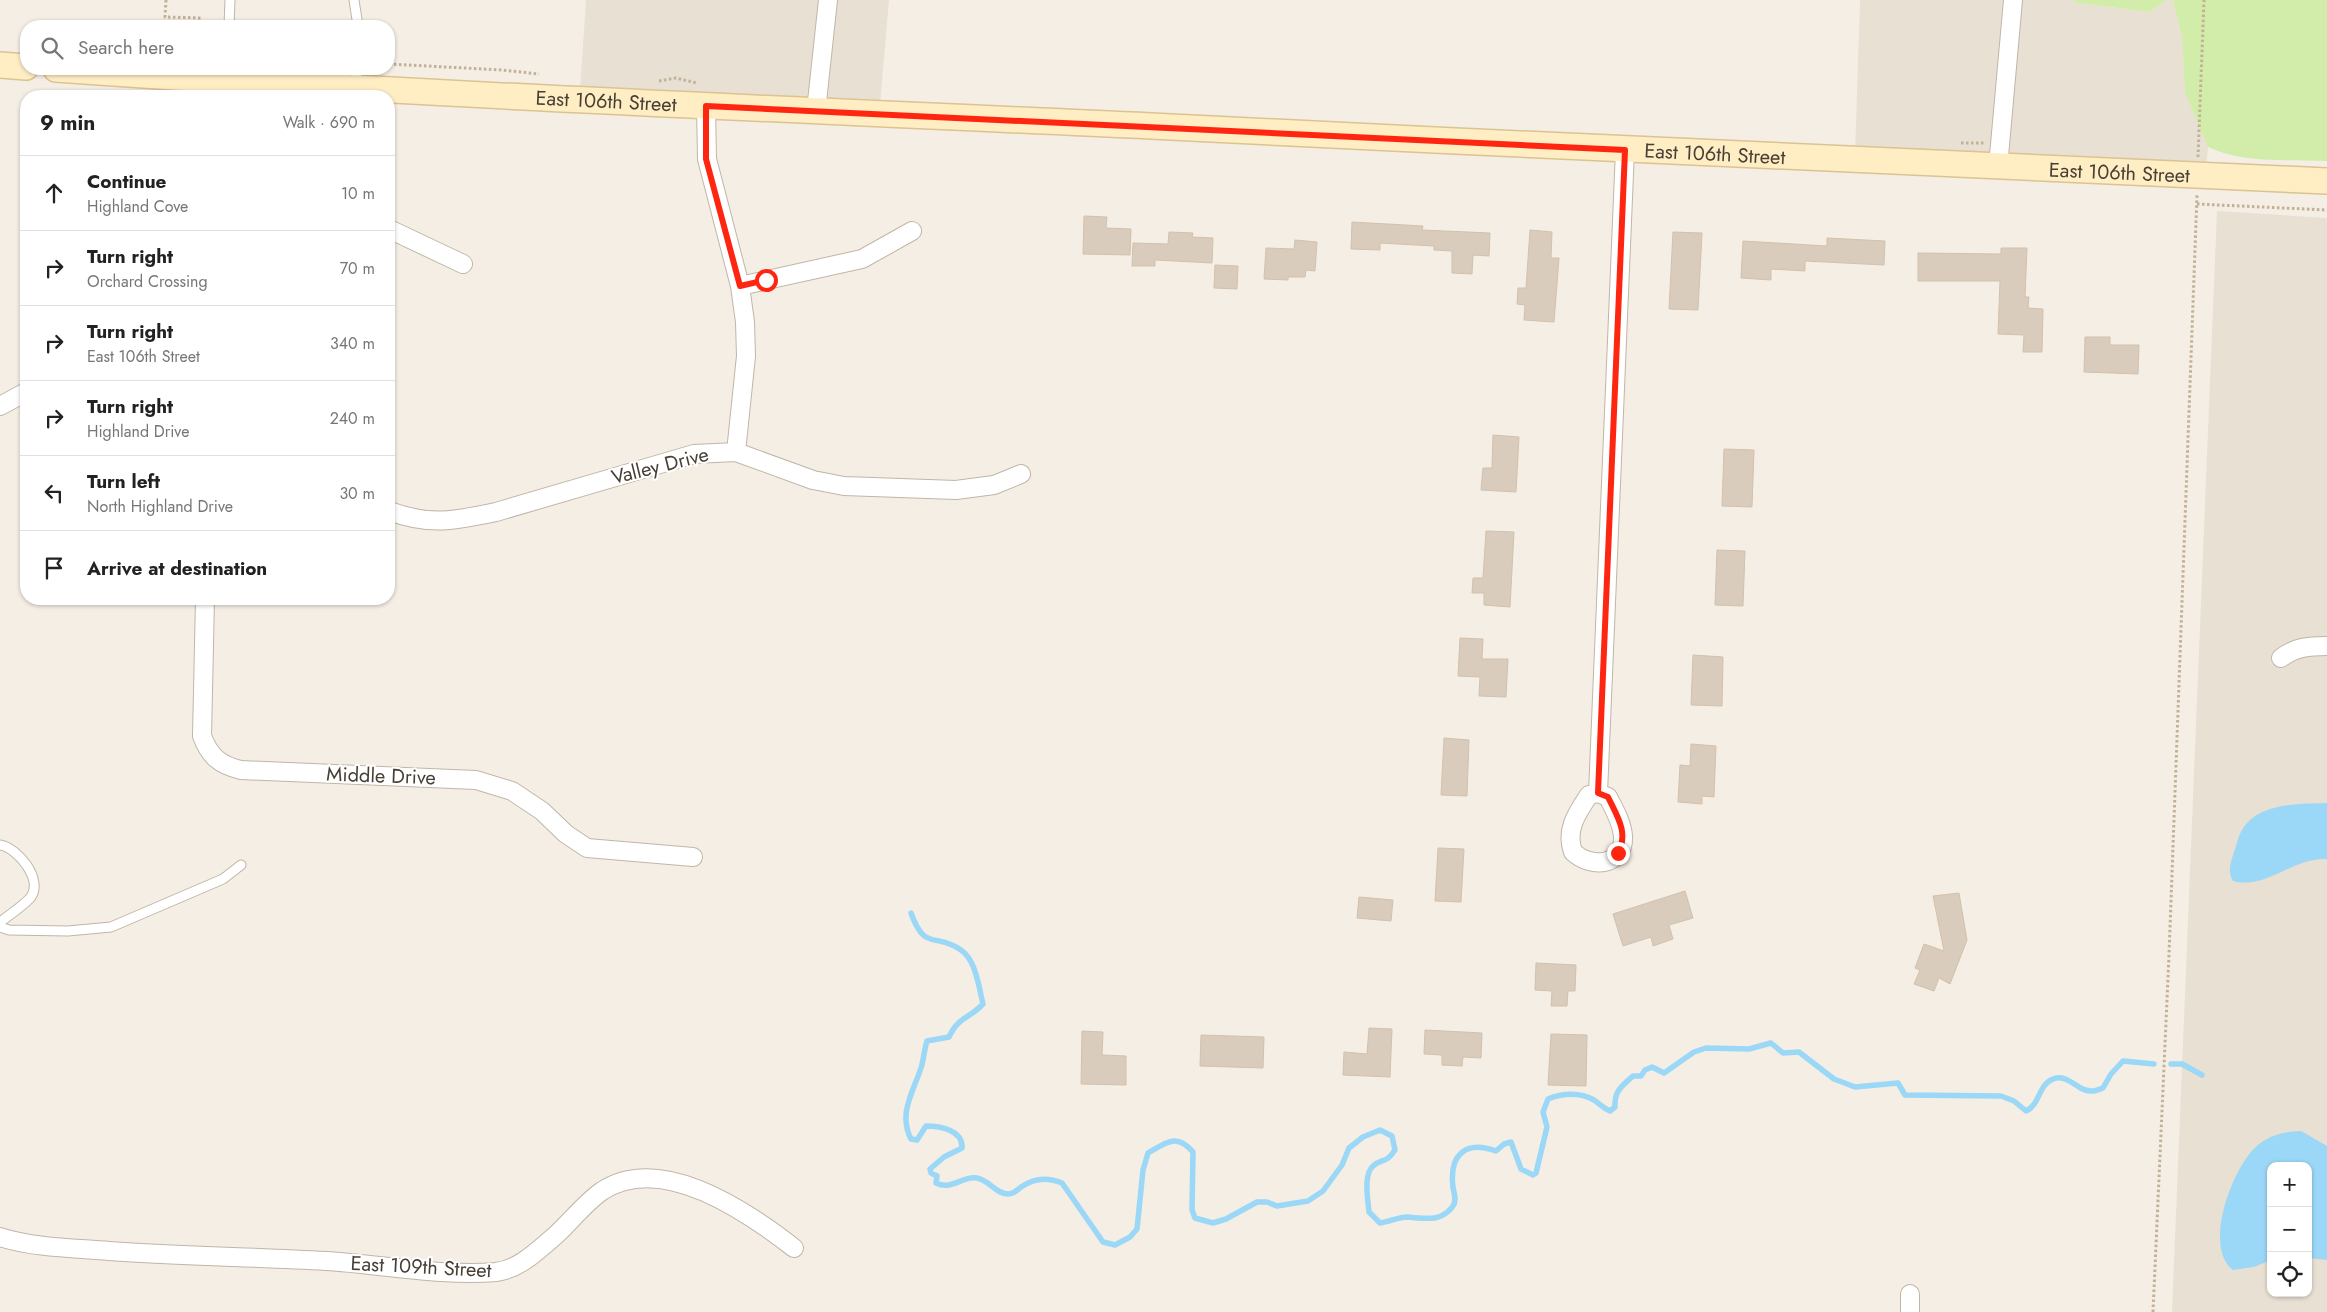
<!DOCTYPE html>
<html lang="en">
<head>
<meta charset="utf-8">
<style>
	body { margin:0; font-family:Jost,sans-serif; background:#f2f2f2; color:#222 }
	.controls { position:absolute; right:15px; bottom:15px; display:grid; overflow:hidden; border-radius:10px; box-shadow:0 1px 4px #0004 }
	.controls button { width:45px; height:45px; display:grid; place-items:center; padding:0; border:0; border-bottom:1px solid #e0e0e0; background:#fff; color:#222; font:25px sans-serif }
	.stop { position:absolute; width:15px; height:15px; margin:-11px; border:4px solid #ff2611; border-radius:50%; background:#fff }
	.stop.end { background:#ff2611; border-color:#fff; box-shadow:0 1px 5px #0008 }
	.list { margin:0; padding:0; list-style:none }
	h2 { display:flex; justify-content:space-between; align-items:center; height:65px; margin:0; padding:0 20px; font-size:21px }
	h2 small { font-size:16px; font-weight:400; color:#767676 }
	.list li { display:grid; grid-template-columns:32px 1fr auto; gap:15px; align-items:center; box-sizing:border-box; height:75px; padding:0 20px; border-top:1px solid #e0e0e0 }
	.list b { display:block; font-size:19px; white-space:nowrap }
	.list p { margin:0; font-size:16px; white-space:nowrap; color:#767676 }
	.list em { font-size:16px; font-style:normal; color:#767676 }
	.icon { flex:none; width:28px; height:28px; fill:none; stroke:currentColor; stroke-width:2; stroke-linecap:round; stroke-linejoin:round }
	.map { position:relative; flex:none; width:2327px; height:1312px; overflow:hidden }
	.search { position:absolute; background:#fff; box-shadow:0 1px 4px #0004; left:20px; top:20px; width:375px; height:55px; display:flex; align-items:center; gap:12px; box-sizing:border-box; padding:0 18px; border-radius:20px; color:#767676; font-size:19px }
	.panel { position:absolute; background:#fff; box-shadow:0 1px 4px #0004; left:20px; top:90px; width:375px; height:515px; border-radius:20px }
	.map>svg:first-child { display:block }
</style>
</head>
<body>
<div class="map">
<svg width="2327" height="1312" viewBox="0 0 2327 1312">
	<rect width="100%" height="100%" fill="#f4eee5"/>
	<path fill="#e8e0d2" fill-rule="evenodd" d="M586,0H889L880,104L580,91Z
		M1860,0H2072L2077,3L2150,12L2166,0H2173L2182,38L2185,93L2208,147L2206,170L1855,155Z
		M2217,211L2327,218V1312H2172ZM2271,1166H2308V1293H2271Z"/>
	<path fill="#d2ecaa" d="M2072,0H2166L2150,12L2077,3Z
		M2173,0H2327V161C2289,159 2243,164 2208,147L2185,93L2182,38Z"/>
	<path fill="#9bd7f6" d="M2327,803V859C2292,857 2267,890 2233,881C2227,871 2231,862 2234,852C2237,845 2238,836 2242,830C2258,802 2300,804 2327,803Z
		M2301,1131L2327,1146V1260L2308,1258V1166H2271V1260L2254,1267L2233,1270C2202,1247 2233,1165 2258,1145C2271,1134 2285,1132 2301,1131Z"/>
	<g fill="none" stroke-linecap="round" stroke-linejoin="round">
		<path stroke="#9bd7f6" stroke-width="5.5" d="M911,913C925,952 935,932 961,950C976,960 979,988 983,1004C969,1019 959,1016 949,1037L927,1041C924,1050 924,1059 921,1068C913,1092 898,1114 911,1139L917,1140L926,1126C940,1126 963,1130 962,1148L944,1157L930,1169L931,1173L937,1176L936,1183C952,1191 963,1175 977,1178C989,1180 996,1194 1008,1194C1014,1194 1017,1190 1021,1187C1034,1178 1048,1177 1062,1183L1103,1242L1115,1245L1130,1237L1137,1229L1143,1170L1148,1153C1167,1142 1177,1133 1193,1152L1192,1210L1195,1218L1213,1223L1226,1219L1257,1202H1267L1277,1206L1308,1201L1323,1191L1342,1165L1349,1148L1363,1137L1380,1130L1392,1136L1395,1150C1386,1164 1382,1158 1373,1166C1363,1175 1368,1200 1369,1212L1380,1223C1389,1222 1399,1217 1407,1217C1424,1218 1441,1223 1453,1206C1457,1200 1454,1194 1453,1187C1449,1155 1465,1140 1496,1151L1504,1144L1511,1142L1521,1169L1533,1175L1536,1173L1547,1127L1543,1112L1548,1099C1562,1093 1580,1092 1594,1100C1600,1104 1603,1108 1610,1111L1615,1107C1614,1091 1622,1086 1633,1076H1641L1645,1070L1652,1067L1664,1073L1694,1052L1706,1048L1749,1049L1771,1043L1783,1053L1799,1052L1834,1079L1855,1087L1898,1083L1905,1095L2001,1096L2014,1101L2026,1111C2040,1105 2038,1085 2053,1079C2069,1073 2077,1092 2092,1091C2096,1091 2100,1089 2103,1088L2111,1074L2123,1061L2154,1064
			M2171,1064H2182L2202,1075"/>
	</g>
	<path fill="#daccbc" stroke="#d2c1ac" d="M1084,216L1107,217L1106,228L1131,229L1130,255L1083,254Z
		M1352,222L1423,226L1422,230L1490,233L1489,256L1473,255L1472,274L1452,273V251L1434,250V246L1380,243V250L1351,249Z
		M1530,230L1552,232L1551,258H1559L1554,322L1524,320L1525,305L1517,304L1518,288H1526Z
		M1169,232L1193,233L1192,237L1213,238L1212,263L1155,260V266H1132L1133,243L1168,244Z
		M1673,232L1702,233L1698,310L1669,309Z
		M1827,238L1885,241L1884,265L1805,261V271L1771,269V280L1741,278L1743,241L1827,246Z
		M1295,240L1317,242L1315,271L1306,270L1305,277H1288V280L1264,279L1266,248L1294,249Z
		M2001,248H2027L2025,297H2029L2028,308L2043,309L2042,352H2023L2024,335L1998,334L2000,281H1918V253L2001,254Z
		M1215,265L1238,266L1237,289L1214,288Z
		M2085,337H2110V345H2139L2138,374L2084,372Z
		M1493,435L1519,437L1516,492L1481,490L1483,468H1492Z
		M1724,449L1754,450L1752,507L1722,506Z
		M1486,531L1514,532L1510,607L1484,605V593H1472L1473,578H1483Z
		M1717,550L1745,551L1743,606L1715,605Z
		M1460,638L1483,639L1482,659H1508L1506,697L1479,696L1480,677L1458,676Z
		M1693,655L1723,657L1722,706L1691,705Z
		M1444,738L1469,740L1467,796L1441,795Z
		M1691,744L1716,746L1714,797L1702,796V804L1678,802L1680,765L1690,766Z
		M1438,848L1464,849L1461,902L1435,901Z
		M1685,891L1693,918L1669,925L1673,939L1653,946L1651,937L1623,946L1613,914Z
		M1959,893L1967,940L1950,984L1939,978L1934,991L1914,984L1920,970L1915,968L1924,944L1944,951L1933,896Z
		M1359,897L1393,900L1391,921L1357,918Z
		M1536,963L1576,965L1575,991H1568L1567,1006H1551L1552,991L1535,990Z
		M1369,1028L1392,1029L1390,1077L1343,1075L1344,1052L1367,1054Z
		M1425,1030L1482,1033L1481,1058L1463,1057L1462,1066L1442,1065V1055L1424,1054Z
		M1082,1031L1103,1032L1102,1055L1126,1056V1085L1081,1084Z
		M1551,1034L1587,1035L1586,1086L1548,1085Z
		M1201,1035L1264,1037L1263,1068L1200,1066Z"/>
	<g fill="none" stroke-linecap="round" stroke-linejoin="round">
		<g stroke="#c0b6a7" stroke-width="11">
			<path id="lane" d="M354,0L358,26
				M229,26L230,0
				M356,86L357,69
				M0,845C18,848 43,879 31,897C26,903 7,917 0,922
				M0,927L9,930L68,931L111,927L223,879L241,865"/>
		</g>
		<g stroke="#c0b6a7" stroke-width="20">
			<path id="street" d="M706,106L707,159L740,286L745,322L746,356L736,452
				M816,111L828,0
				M1998,167L2013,0
				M389,229L463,264
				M740,286L862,259L912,231
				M0,406L26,392
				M389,511C430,526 454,521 496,512L694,454L736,452L813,480L844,486L956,490L994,485L1021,474
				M205,599L202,736C210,757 220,765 241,770L476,780L512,791L542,811L566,834L587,848L693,857
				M2281,658C2295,647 2309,646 2327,646
				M1598,793L1625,150
				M1598,793L1608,797C1614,809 1622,822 1623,836C1625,866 1591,869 1573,852C1565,830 1577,813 1589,795Z
				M0,1237C35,1248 73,1248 109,1251C182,1256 254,1257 326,1261C379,1264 444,1277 496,1272C520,1269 538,1250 556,1235C571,1221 585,1203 602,1191C661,1152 748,1212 794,1248
				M1910,1312V1294"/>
		</g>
		<g stroke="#dbc392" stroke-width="28">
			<g id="secondary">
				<path d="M0,65L26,67"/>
				<path id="s1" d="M56,69C420,95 786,109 1151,126C1543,145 1935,166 2327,181"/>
			</g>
		</g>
		<path stroke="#c3b197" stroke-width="3" stroke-dasharray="2.5 2.5" stroke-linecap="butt" d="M166,0L165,17L202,18
			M389,64L502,70L539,74
			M659,81L676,78L697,83
			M1961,143H1984
			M2198,157L2204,0
			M2197,204L2327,210
			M2153,1312L2169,955L2197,195"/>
		<use href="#lane" stroke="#fff" stroke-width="9"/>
		<use href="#street" stroke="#fff" stroke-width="18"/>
		<use href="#secondary" stroke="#ffedc4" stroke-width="25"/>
	</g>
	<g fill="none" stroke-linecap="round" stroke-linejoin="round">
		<path stroke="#ff2611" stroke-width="6" d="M766,280L740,286L706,159V106L1625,150L1598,793L1608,797C1617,816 1629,833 1618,853"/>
	</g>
	<g text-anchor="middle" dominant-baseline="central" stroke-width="4" stroke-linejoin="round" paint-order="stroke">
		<g font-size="20" fill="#473e34" stroke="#fff">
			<text stroke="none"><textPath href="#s1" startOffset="551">East 106th Street</textPath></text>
			<text stroke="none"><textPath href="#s1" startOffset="1661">East 106th Street</textPath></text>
			<text stroke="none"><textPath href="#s1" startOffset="2066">East 106th Street</textPath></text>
			<text transform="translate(660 466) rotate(-14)">Valley Drive</text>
			<text transform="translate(381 776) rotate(2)">Middle Drive</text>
			<text transform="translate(421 1267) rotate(3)">East 109th Street</text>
		</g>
	</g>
</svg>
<div class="controls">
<button>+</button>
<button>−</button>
<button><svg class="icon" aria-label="locate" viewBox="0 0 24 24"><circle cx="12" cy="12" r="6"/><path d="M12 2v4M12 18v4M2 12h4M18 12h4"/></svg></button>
</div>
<div class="stop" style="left:766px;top:280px"></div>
<div class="stop end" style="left:1618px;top:853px"></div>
<div class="search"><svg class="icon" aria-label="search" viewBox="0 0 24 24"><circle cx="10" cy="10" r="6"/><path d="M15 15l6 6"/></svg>Search here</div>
<section class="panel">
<h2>9 min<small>Walk · 690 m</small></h2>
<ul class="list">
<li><svg class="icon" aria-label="ahead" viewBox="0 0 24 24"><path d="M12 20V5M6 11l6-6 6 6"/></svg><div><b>Continue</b><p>Highland Cove</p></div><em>10 m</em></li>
<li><svg class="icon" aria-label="right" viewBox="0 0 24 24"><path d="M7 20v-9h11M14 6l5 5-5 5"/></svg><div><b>Turn right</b><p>Orchard Crossing</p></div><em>70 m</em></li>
<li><svg class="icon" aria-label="right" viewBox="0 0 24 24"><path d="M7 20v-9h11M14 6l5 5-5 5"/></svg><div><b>Turn right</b><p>East 106th Street</p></div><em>340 m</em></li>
<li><svg class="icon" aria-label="right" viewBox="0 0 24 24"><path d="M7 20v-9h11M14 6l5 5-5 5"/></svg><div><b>Turn right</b><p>Highland Drive</p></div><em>240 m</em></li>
<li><svg class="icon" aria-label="left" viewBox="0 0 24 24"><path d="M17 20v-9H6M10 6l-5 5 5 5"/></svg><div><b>Turn left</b><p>North Highland Drive</p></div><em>30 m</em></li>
<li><svg class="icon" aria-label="arrive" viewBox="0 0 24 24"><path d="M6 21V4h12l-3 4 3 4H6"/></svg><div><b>Arrive at destination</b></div></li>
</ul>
</section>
</div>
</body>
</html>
